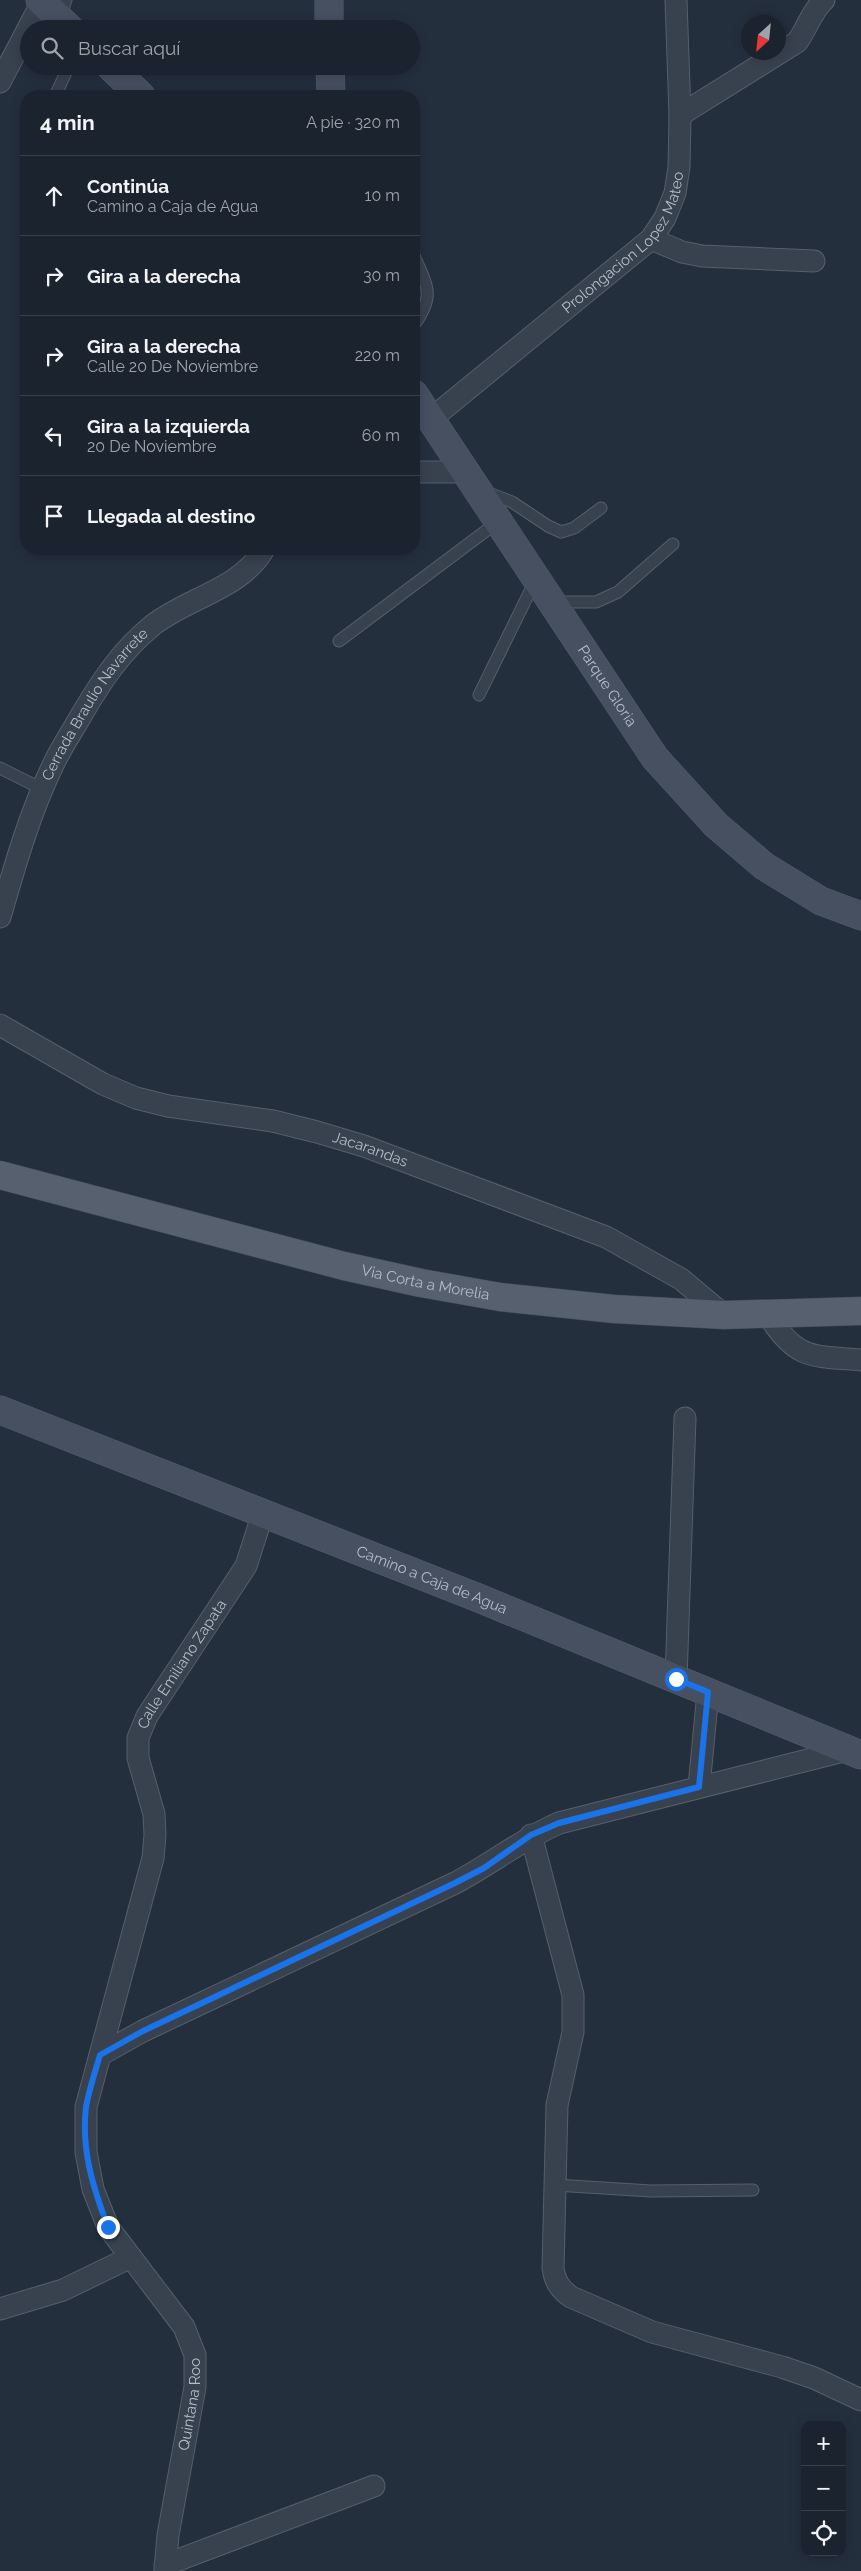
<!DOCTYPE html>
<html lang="es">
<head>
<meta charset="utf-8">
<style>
	body { margin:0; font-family:Raleway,sans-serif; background:#282f3a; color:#f1f3f6 }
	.controls { position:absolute; right:15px; bottom:15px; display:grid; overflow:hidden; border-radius:10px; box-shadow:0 2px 12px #0003 }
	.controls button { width:45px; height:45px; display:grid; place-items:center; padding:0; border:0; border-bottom:1px solid #39404a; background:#1b232e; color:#f1f3f6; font:25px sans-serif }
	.compass { position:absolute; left:741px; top:15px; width:45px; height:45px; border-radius:50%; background:#1b232e; box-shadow:0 2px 12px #0003; rotate:207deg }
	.stop { position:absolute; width:15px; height:15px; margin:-11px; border:4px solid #1a73e8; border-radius:50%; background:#fff }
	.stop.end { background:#1a73e8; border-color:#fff; box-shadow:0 1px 5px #0008 }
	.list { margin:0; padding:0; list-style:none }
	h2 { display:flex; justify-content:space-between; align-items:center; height:65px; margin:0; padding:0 20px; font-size:21px }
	h2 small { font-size:16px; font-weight:400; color:#a0a4aa }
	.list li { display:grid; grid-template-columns:32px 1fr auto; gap:15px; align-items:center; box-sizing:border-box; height:80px; padding:0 20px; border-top:1px solid #39404a }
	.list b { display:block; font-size:19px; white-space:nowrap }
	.list p { margin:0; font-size:16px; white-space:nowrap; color:#a0a4aa }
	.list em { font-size:16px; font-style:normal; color:#a0a4aa }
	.icon { flex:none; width:28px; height:28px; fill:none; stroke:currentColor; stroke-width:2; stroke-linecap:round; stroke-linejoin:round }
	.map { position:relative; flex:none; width:861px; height:2571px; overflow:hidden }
	.search { position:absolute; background:#1b232e; box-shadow:0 2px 12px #0003; left:20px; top:20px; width:400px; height:55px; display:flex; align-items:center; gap:12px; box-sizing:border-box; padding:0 18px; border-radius:28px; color:#a0a4aa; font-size:19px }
	.panel { position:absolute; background:#1b232e; box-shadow:0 2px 12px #0003; left:20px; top:90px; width:400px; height:465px; border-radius:20px }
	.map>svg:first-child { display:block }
</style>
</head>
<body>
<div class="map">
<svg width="861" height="2571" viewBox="0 0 861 2571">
	<rect width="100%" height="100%" fill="#242f3e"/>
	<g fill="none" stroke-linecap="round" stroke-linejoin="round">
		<g stroke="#565f6c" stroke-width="13">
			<path id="lane" d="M60,18L66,0
				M55,96L69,66
				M414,256C428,287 435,296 414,325
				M483,491L512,502L548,526L561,532L574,528L601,508
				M554,602H596L618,592L673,544
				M339,641L499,521
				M479,695L535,581
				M0,768L42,789
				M555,2185L651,2191L753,2190"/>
		</g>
		<g stroke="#565f6c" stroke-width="23">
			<g id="street">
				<path d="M0,82L42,2"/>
				<path d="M680,115L797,42C807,29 811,12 824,0"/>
				<path d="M651,239L682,252L702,256L814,261"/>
				<path id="s1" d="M431,419L651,239L665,218L675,193L679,167L680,115L676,0"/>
				<path d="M414,472H467"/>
				<path id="s2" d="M0,917C15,865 30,812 54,763C62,746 73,730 82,714C102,680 122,650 153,625C187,598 241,589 264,549"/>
				<path id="s3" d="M0,1025L103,1084L136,1098L168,1106L273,1121L317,1132L364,1146L606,1237L681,1279L724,1315"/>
				<path d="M769,1316C796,1360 813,1356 861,1360"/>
				<path d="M676,1679L685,1418"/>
				<path d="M699,1787L708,1692"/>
				<path d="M531,1835L573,1995V2032L557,2105L553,2268C555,2282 560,2289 571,2297L652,2332L782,2367L814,2378L861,2400"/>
				<path d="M100,2055L143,2031L455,1883C491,1864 522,1839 559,1823L847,1750"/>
				<path d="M0,2309L63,2290L131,2257"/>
				<path d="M165,2565L374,2486"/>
				<path id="s4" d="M165,2571L168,2535L195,2387V2355L184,2327L108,2227L93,2189L86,2152V2107L153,1858L155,1835L154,1814L138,1758V1738L147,1716L246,1566L263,1513"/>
			</g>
		</g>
		<g stroke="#565f6c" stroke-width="29">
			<g id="secondary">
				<path d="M40,0L70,29"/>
				<path d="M329,0V29"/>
				<path d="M110,66L141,96"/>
				<path d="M330,66L331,96"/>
				<path id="s5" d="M414,394L655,758L716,825L764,866L821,901L861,916"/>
				<path id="s6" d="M0,1410L476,1597L861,1755"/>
			</g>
		</g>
		<g stroke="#414a57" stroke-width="29">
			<g id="primary">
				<path id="s7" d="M0,1175L344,1266L421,1283L500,1297L614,1309L724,1315L861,1311"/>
			</g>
		</g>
		<use href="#lane" stroke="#38414e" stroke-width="11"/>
		<use href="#street" stroke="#38414e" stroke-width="21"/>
		<use href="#secondary" stroke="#465061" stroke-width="28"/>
		<use href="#primary" stroke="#56606e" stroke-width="28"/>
	</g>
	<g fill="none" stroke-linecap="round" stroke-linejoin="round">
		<path stroke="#1a73e8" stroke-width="6" d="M108,2227C93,2188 81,2150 86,2107C89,2090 95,2072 100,2055L143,2031L455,1883L484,1868L531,1835L559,1823L699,1787L708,1692L676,1679"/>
	</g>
	<g text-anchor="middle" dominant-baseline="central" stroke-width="5" stroke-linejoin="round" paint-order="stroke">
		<g font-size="15" fill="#b4bcc9" stroke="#1d2633">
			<text stroke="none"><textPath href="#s1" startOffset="265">Prolongacion Lopez Mateo</textPath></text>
			<text stroke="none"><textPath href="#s5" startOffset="350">Parque Gloria</textPath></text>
			<text stroke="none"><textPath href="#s2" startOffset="235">Cerrada Braulio Navarrete</textPath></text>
			<text stroke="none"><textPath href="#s3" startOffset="395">Jacarandas</textPath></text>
			<text stroke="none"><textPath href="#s7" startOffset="439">Via Corta a Morelia</textPath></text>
			<text stroke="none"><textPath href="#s6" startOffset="464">Camino a Caja de Agua</textPath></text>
			<text stroke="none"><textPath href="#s4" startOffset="964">Calle Emiliano Zapata</textPath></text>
			<text stroke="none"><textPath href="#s4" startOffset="169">Quintana Roo</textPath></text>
		</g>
	</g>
</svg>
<div class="controls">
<button>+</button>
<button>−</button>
<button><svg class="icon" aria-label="locate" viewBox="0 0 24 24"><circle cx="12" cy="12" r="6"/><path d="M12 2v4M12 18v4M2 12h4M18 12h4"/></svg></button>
</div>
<svg class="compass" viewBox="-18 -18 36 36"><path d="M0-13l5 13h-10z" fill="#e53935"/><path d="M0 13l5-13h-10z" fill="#a0a4aa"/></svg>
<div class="stop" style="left:676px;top:1679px"></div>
<div class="stop end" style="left:108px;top:2227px"></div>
<div class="search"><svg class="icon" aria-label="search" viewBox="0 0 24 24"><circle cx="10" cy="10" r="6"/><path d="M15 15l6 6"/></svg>Buscar aquí</div>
<section class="panel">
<h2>4 min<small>A pie · 320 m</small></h2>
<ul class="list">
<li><svg class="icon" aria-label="ahead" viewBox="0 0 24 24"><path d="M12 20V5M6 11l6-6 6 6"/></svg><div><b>Continúa</b><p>Camino a Caja de Agua</p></div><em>10 m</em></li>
<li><svg class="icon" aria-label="right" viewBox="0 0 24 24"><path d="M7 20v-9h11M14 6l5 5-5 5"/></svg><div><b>Gira a la derecha</b></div><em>30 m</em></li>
<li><svg class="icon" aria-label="right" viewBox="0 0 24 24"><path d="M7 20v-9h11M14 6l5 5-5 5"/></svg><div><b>Gira a la derecha</b><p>Calle 20 De Noviembre</p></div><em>220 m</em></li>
<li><svg class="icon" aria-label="left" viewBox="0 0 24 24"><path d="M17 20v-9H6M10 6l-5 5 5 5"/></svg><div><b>Gira a la izquierda</b><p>20 De Noviembre</p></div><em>60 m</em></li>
<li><svg class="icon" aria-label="arrive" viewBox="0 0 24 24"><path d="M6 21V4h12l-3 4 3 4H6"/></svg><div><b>Llegada al destino</b></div></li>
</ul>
</section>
</div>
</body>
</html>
